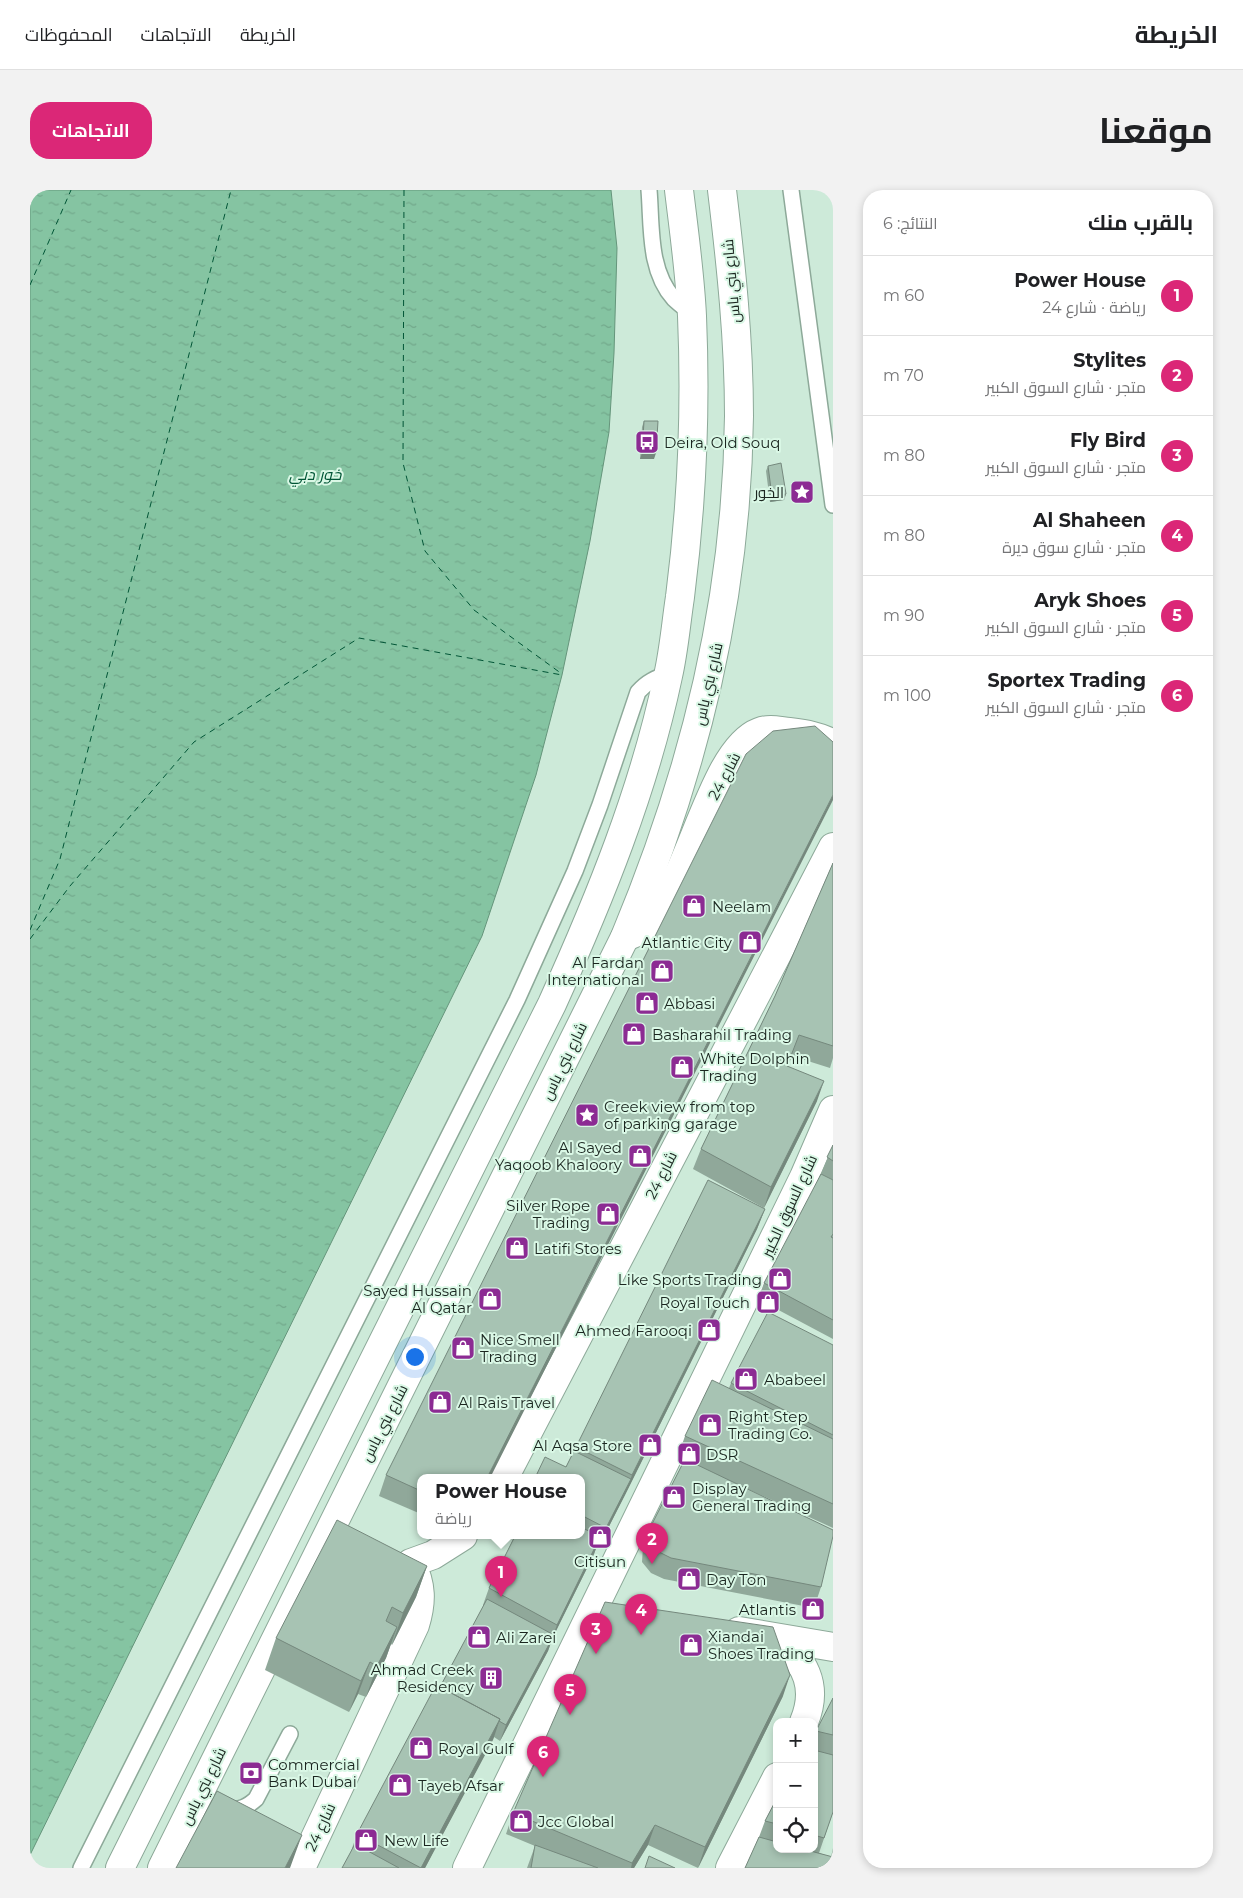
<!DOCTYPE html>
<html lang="ar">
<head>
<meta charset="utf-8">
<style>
	body { margin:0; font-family:Montserrat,Cairo,sans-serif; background:#f2f2f2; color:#202124; direction:rtl }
	.controls { position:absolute; right:15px; bottom:15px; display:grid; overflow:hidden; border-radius:10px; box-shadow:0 2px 8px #0003 }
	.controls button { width:45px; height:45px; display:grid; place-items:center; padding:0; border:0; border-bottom:1px solid #e0e0e0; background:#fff; color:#202124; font:25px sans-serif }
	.you { position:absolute; left:384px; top:1166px; width:18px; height:18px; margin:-12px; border:4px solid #fff; border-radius:50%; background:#1a73e8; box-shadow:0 0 0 8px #1a73e833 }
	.badge { display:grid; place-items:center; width:32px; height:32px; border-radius:50%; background:#db2777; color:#fff; font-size:16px; font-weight:700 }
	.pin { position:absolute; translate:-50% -41px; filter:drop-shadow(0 1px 2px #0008) }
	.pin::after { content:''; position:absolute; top:26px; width:18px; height:15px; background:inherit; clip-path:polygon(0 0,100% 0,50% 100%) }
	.popup { position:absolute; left:387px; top:1284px; width:168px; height:65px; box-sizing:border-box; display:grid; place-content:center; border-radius:10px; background:#fff; filter:drop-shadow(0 1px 4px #0005); font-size:16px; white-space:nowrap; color:#757577 }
	.popup b { font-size:19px; color:#202124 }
	.popup::after { content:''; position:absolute; left:50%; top:100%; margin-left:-10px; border:10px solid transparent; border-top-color:#fff }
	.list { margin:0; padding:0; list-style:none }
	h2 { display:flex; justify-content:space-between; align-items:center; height:65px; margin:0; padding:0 20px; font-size:21px }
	h2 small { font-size:16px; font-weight:400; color:#757577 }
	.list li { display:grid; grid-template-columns:32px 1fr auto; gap:15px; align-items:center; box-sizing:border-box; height:80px; padding:0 20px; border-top:1px solid #e0e0e0 }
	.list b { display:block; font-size:19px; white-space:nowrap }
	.list p { margin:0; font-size:16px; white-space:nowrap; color:#757577 }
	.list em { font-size:16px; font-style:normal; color:#757577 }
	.icon { flex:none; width:28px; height:28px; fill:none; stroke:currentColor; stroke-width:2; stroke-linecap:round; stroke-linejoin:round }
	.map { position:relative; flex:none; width:803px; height:1678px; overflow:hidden; direction:ltr; border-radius:20px }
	header { display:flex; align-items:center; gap:30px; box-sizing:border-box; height:70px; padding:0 25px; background:#fff; border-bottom:1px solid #e0e0e0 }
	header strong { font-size:24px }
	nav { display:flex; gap:28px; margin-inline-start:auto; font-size:18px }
	.intro { display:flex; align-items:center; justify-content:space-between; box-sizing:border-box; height:120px; padding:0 30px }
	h1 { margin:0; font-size:35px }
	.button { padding:12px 22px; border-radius:20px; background:#db2777; color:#fff; font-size:18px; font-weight:700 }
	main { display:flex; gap:30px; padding:0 30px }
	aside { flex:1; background:#fff; border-radius:20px; box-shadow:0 2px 8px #0003 }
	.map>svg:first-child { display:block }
</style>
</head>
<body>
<header>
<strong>الخريطة</strong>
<nav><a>الخريطة</a><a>الاتجاهات</a><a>المحفوظات</a></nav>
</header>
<div class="intro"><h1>موقعنا</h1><a class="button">الاتجاهات</a></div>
<main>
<aside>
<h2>بالقرب منك<small>النتائج: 6</small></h2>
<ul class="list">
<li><span class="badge">1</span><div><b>Power House</b><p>رياضة · شارع 24</p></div><em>60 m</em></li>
<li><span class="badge">2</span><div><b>Stylites</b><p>متجر · شارع السوق الكبير</p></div><em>70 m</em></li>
<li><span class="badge">3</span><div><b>Fly Bird</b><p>متجر · شارع السوق الكبير</p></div><em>80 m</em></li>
<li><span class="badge">4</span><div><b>Al Shaheen</b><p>متجر · شارع سوق ديرة</p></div><em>80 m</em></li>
<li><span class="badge">5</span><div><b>Aryk Shoes</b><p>متجر · شارع السوق الكبير</p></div><em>90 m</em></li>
<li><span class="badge">6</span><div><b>Sportex Trading</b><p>متجر · شارع السوق الكبير</p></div><em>100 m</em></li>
</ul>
</aside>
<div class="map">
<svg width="803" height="1678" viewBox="0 0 803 1678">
	<defs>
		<pattern id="water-ripples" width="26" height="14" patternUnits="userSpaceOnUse" patternTransform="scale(1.25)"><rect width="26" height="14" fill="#85c4a2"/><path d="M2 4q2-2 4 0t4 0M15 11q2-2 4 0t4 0" fill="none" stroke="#72a88b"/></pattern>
	</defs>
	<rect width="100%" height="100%" fill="#cdead9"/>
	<path fill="url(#water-ripples)" stroke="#65957b" d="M0,0H581L587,58L584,163L579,242L560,351L532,485L506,585L452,746L0,1665Z"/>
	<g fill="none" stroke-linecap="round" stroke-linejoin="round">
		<path stroke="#015536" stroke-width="1" stroke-dasharray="6 5" stroke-linecap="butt" d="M374,0L373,273L395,361L444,420L532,484
			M0,95L41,0
			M0,740L30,669L201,0
			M0,749L40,696L164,552L329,448L532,485"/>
		<g stroke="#8da999" stroke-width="18">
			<path id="lane" d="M619,0C622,36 618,80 644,109C649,114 656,119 662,124
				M761,0L803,315
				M198,1620C210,1620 217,1617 226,1609L260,1544
				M51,1678L487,810L545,681L570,615L608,502C617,492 625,488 639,484"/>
		</g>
		<g stroke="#8da999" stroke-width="30">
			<path id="street" d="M595,747C602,744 610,742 616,737C659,697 681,560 729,542C739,538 749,541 759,542C775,544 790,546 803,554
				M474,1288L803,657
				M381,1373L403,1365L433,1346
				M709,1441L803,1457
				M742,1448C775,1467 789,1496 774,1532
				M271,1678L385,1435C392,1412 392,1395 381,1373
				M437,1678L774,987L803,920
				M700,1678L747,1587"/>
		</g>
		<g stroke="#8da999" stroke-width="30">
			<path id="secondary" d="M90,1678L522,814C570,708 614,600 638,486C644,460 646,433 650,407C662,313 666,219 662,126C660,84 654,42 649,0
				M132,1678L595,747C665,579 707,409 709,226C709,150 701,75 692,0"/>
		</g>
		<use href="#lane" stroke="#fff" stroke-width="15"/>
		<use href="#street" stroke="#fff" stroke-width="28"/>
		<use href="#secondary" stroke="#fff" stroke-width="28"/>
	</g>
	<path fill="#90a89a" d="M614,231L624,269H610L612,237Z
		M738,276L756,304L754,310L740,312L736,281Z
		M803,673V868L800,878L762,866L758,876L787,911L734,1018L663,979L671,959L745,806Z
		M803,955V990L791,984Z
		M803,990V1149L728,1109L734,1093Z
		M735,1019L727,1039L595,1305L570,1354L568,1353L564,1364L523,1447L518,1461L470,1551L464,1547L395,1678H312L320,1664L327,1644L410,1497L454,1415H453L459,1398L551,1346V1288L536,1277L546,1257Z
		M803,1155V1338L696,1289L791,1397L784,1418L634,1389L621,1383L612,1372L613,1357L621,1336L655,1270L648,1266L655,1246L699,1198L701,1193Z
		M356,1285L391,1288V1324L349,1306Z
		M397,1376L386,1407L362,1455L361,1454L356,1468L336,1507L328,1504L319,1522L235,1480L246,1448Z
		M753,1506L668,1678L618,1655L604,1678H497L505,1656L476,1644L483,1623Z
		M803,1508V1622L789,1663L801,1667L803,1658V1678H715L729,1647L735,1631L747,1608V1659H784V1547Z"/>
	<path fill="#75887d" d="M612,263H626L624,269H610Z
		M756,304L754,310L740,312L742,306Z
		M803,605V610L460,1288H457Z
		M794,891L787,911L734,1018L741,997Z
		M735,1019L727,1039L595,1305L602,1285Z
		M601,1289L595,1305L570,1354L576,1338Z
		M570,1347L564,1364L523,1447L518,1461L470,1551L476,1535L522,1448L527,1435Z
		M397,1376L386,1407L362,1455L373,1423Z
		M367,1437L356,1468L336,1507L347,1476Z
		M340,1472L328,1504L319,1522L331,1491Z
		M760,1485L753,1506L668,1678L675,1657Z
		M470,1529L463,1550L395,1678H391Z
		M625,1635L618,1655L604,1678H601L602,1673Z
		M272,1645L260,1678H255Z"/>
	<path fill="#a7c3b3" stroke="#75887d" d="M614,231H628L626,263H612Z
		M751,273L756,304L742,306L738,276Z
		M785,536L803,552V605L457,1288H391V1301L356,1285L716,564L743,541Z
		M803,673V856L769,845L757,876L794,891L741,997L671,959L745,806Z
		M803,955V971L797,967Z
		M791,984L803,990V1044L801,1047L803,1048V1130L734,1093Z
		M678,990L735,1019L602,1285L546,1257Z
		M738,1122L803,1155V1245L701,1193Z
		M682,1190L803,1249V1314L655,1246Z
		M544,1261L601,1289L576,1338L551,1325V1288H505L515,1267L536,1277Z
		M655,1269L803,1340V1346L791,1397L641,1368L629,1362L620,1352L621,1336Z
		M307,1330L397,1376L373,1423L362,1417L356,1431L367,1437L347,1476L340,1472L331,1491L246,1448Z
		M551,1337L570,1347L527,1435L459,1398L485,1346H551Z
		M457,1409L524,1445L476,1535L469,1531L470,1529L410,1497Z
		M575,1412L743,1437L760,1485L675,1657L625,1635L602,1673L483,1623Z
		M406,1495L470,1529L391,1678L327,1644Z
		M803,1508V1545L786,1541Z
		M784,1560L803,1565V1622L794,1648L784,1645Z
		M187,1601L272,1645L255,1678H146Z
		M747,1608V1634L735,1631Z
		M729,1647L747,1652V1659H773L803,1667V1678H715Z
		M325,1654L369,1678H312Z
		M505,1655L568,1678H501Z
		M619,1666L645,1678H615Z"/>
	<defs>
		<g id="bus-square" transform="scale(1.25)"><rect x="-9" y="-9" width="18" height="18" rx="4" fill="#8c2b93" stroke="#daf8e6"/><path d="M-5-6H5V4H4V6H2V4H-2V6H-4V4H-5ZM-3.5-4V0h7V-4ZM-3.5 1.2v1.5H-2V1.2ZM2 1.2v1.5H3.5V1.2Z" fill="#fff"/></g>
		<g id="sight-square" transform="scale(1.25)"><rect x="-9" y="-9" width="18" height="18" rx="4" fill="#8c2b93" stroke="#daf8e6"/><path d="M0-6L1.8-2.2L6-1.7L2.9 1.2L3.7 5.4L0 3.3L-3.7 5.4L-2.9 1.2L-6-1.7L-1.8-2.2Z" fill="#fff"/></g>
		<g id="shop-square" transform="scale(1.25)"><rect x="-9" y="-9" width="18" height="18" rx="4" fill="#8c2b93" stroke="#daf8e6"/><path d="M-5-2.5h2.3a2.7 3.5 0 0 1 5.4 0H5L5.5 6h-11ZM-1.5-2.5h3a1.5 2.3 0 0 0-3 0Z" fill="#fff"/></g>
		<g id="building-square" transform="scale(1.25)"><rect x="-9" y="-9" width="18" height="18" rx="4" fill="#8c2b93" stroke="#daf8e6"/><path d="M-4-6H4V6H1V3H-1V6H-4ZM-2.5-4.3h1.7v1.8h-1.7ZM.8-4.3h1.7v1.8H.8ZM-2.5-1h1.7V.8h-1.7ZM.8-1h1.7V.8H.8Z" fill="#fff"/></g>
		<g id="bank-square" transform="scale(1.25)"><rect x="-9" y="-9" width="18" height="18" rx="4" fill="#8c2b93" stroke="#daf8e6"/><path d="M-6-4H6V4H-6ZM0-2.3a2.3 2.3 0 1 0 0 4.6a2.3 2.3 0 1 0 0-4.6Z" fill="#fff"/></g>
	</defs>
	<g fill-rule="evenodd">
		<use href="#bus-square" x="617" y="252"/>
		<use href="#sight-square" x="772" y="302"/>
		<use href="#shop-square" x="664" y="716"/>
		<use href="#shop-square" x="720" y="752"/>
		<use href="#shop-square" x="632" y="781"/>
		<use href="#shop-square" x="617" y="813"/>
		<use href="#shop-square" x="604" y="844"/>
		<use href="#shop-square" x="652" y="877"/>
		<use href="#sight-square" x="557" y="925"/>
		<use href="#shop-square" x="610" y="966"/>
		<use href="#shop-square" x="578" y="1024"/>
		<use href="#shop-square" x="487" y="1058"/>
		<use href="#shop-square" x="750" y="1089"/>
		<use href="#shop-square" x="460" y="1109"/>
		<use href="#shop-square" x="738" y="1112"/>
		<use href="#shop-square" x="679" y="1140"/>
		<use href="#shop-square" x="433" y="1158"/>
		<use href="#shop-square" x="716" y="1189"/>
		<use href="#shop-square" x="410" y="1212"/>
		<use href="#shop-square" x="680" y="1235"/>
		<use href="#shop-square" x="620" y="1255"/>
		<use href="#shop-square" x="659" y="1264"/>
		<use href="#shop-square" x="644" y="1307"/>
		<use href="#shop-square" x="570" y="1347"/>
		<use href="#shop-square" x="659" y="1389"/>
		<use href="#shop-square" x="783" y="1419"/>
		<use href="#shop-square" x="449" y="1447"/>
		<use href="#shop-square" x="661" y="1455"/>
		<use href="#building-square" x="461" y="1488"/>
		<use href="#shop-square" x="391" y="1558"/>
		<use href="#bank-square" x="221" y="1583"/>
		<use href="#shop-square" x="370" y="1595"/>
		<use href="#shop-square" x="491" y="1631"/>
		<use href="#shop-square" x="336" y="1650"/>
	</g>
	<g text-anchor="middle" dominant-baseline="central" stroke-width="4" stroke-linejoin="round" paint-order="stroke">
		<g font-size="15" fill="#1b2620" stroke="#daf8e6">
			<text transform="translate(701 91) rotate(-95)">شارع بني ياس</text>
			<text transform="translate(678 494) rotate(-77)">شارع بني ياس</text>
			<text transform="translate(694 586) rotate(-62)">شارع 24</text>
			<text transform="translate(534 871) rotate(-64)">شارع بني ياس</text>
			<text transform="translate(631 985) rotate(-63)">شارع 24</text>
			<text transform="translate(759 1016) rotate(-65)">شارع السوق الكبير</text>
			<text transform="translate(354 1233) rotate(-63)">شارع بني ياس</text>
			<text transform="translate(173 1596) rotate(-64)">شارع بني ياس</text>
			<text transform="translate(290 1637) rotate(-65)">شارع 24</text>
		</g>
		<g font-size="15" fill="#1b2620" stroke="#daf8e6" text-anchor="start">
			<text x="634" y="252">Deira, Old Souq</text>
			<text x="754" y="302" text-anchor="end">الخور</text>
			<text x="682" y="716">Neelam</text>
			<text x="702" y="752" text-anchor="end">Atlantic City</text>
			<text x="614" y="772" text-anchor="end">Al Fardan<tspan x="614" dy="17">International</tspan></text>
			<text x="634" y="813">Abbasi</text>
			<text x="622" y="844">Basharahil Trading</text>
			<text x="670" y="868">White Dolphin<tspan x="670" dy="17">Trading</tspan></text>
			<text x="574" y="916">Creek view from top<tspan x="574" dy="17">of parking garage</tspan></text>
			<text x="592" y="957" text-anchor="end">Al Sayed<tspan x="592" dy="17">Yaqoob Khaloory</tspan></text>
			<text x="560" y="1015" text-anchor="end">Silver Rope<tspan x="560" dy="17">Trading</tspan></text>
			<text x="504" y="1058">Latifi Stores</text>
			<text x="732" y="1089" text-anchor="end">Like Sports Trading</text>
			<text x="442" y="1100" text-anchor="end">Sayed Hussain<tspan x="442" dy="17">Al Qatar</tspan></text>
			<text x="720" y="1112" text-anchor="end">Royal Touch</text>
			<text x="662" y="1140" text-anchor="end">Ahmed Farooqi</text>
			<text x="450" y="1149">Nice Smell<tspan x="450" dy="17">Trading</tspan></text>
			<text x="734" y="1189">Ababeel</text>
			<text x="428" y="1212">Al Rais Travel</text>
			<text x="698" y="1226">Right Step<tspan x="698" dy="17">Trading Co.</tspan></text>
			<text x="602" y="1255" text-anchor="end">Al Aqsa Store</text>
			<text x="676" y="1264">DSR</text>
			<text x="662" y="1298">Display<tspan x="662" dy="17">General Trading</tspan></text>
			<text x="570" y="1371" text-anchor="middle">Citisun</text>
			<text x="676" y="1389">Day Ton</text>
			<text x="766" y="1419" text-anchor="end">Atlantis</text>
			<text x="678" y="1446">Xiandai<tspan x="678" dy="17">Shoes Trading</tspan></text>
			<text x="466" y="1447">Ali Zarei</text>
			<text x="444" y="1479" text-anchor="end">Ahmad Creek<tspan x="444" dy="17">Residency</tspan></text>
			<text x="408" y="1558">Royal Gulf</text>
			<text x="238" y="1574">Commercial<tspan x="238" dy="17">Bank Dubai</tspan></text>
			<text x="388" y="1595">Tayeb Afsar</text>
			<text x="508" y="1631">Jcc Global</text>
			<text x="354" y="1650">New Life</text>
		</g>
		<g font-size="16" font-style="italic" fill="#015536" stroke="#daf8e6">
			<text x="285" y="284">خور دبي</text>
		</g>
	</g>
</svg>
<div class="controls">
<button>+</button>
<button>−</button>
<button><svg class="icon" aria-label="locate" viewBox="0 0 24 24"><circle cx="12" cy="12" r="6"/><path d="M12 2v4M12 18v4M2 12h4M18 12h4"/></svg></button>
</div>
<div class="you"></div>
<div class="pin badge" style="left:471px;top:1407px">1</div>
<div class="popup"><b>Power House</b>رياضة</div>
<div class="pin badge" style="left:622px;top:1374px">2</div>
<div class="pin badge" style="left:566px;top:1464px">3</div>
<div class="pin badge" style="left:611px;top:1445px">4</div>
<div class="pin badge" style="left:540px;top:1525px">5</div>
<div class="pin badge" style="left:513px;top:1587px">6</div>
</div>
</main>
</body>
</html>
